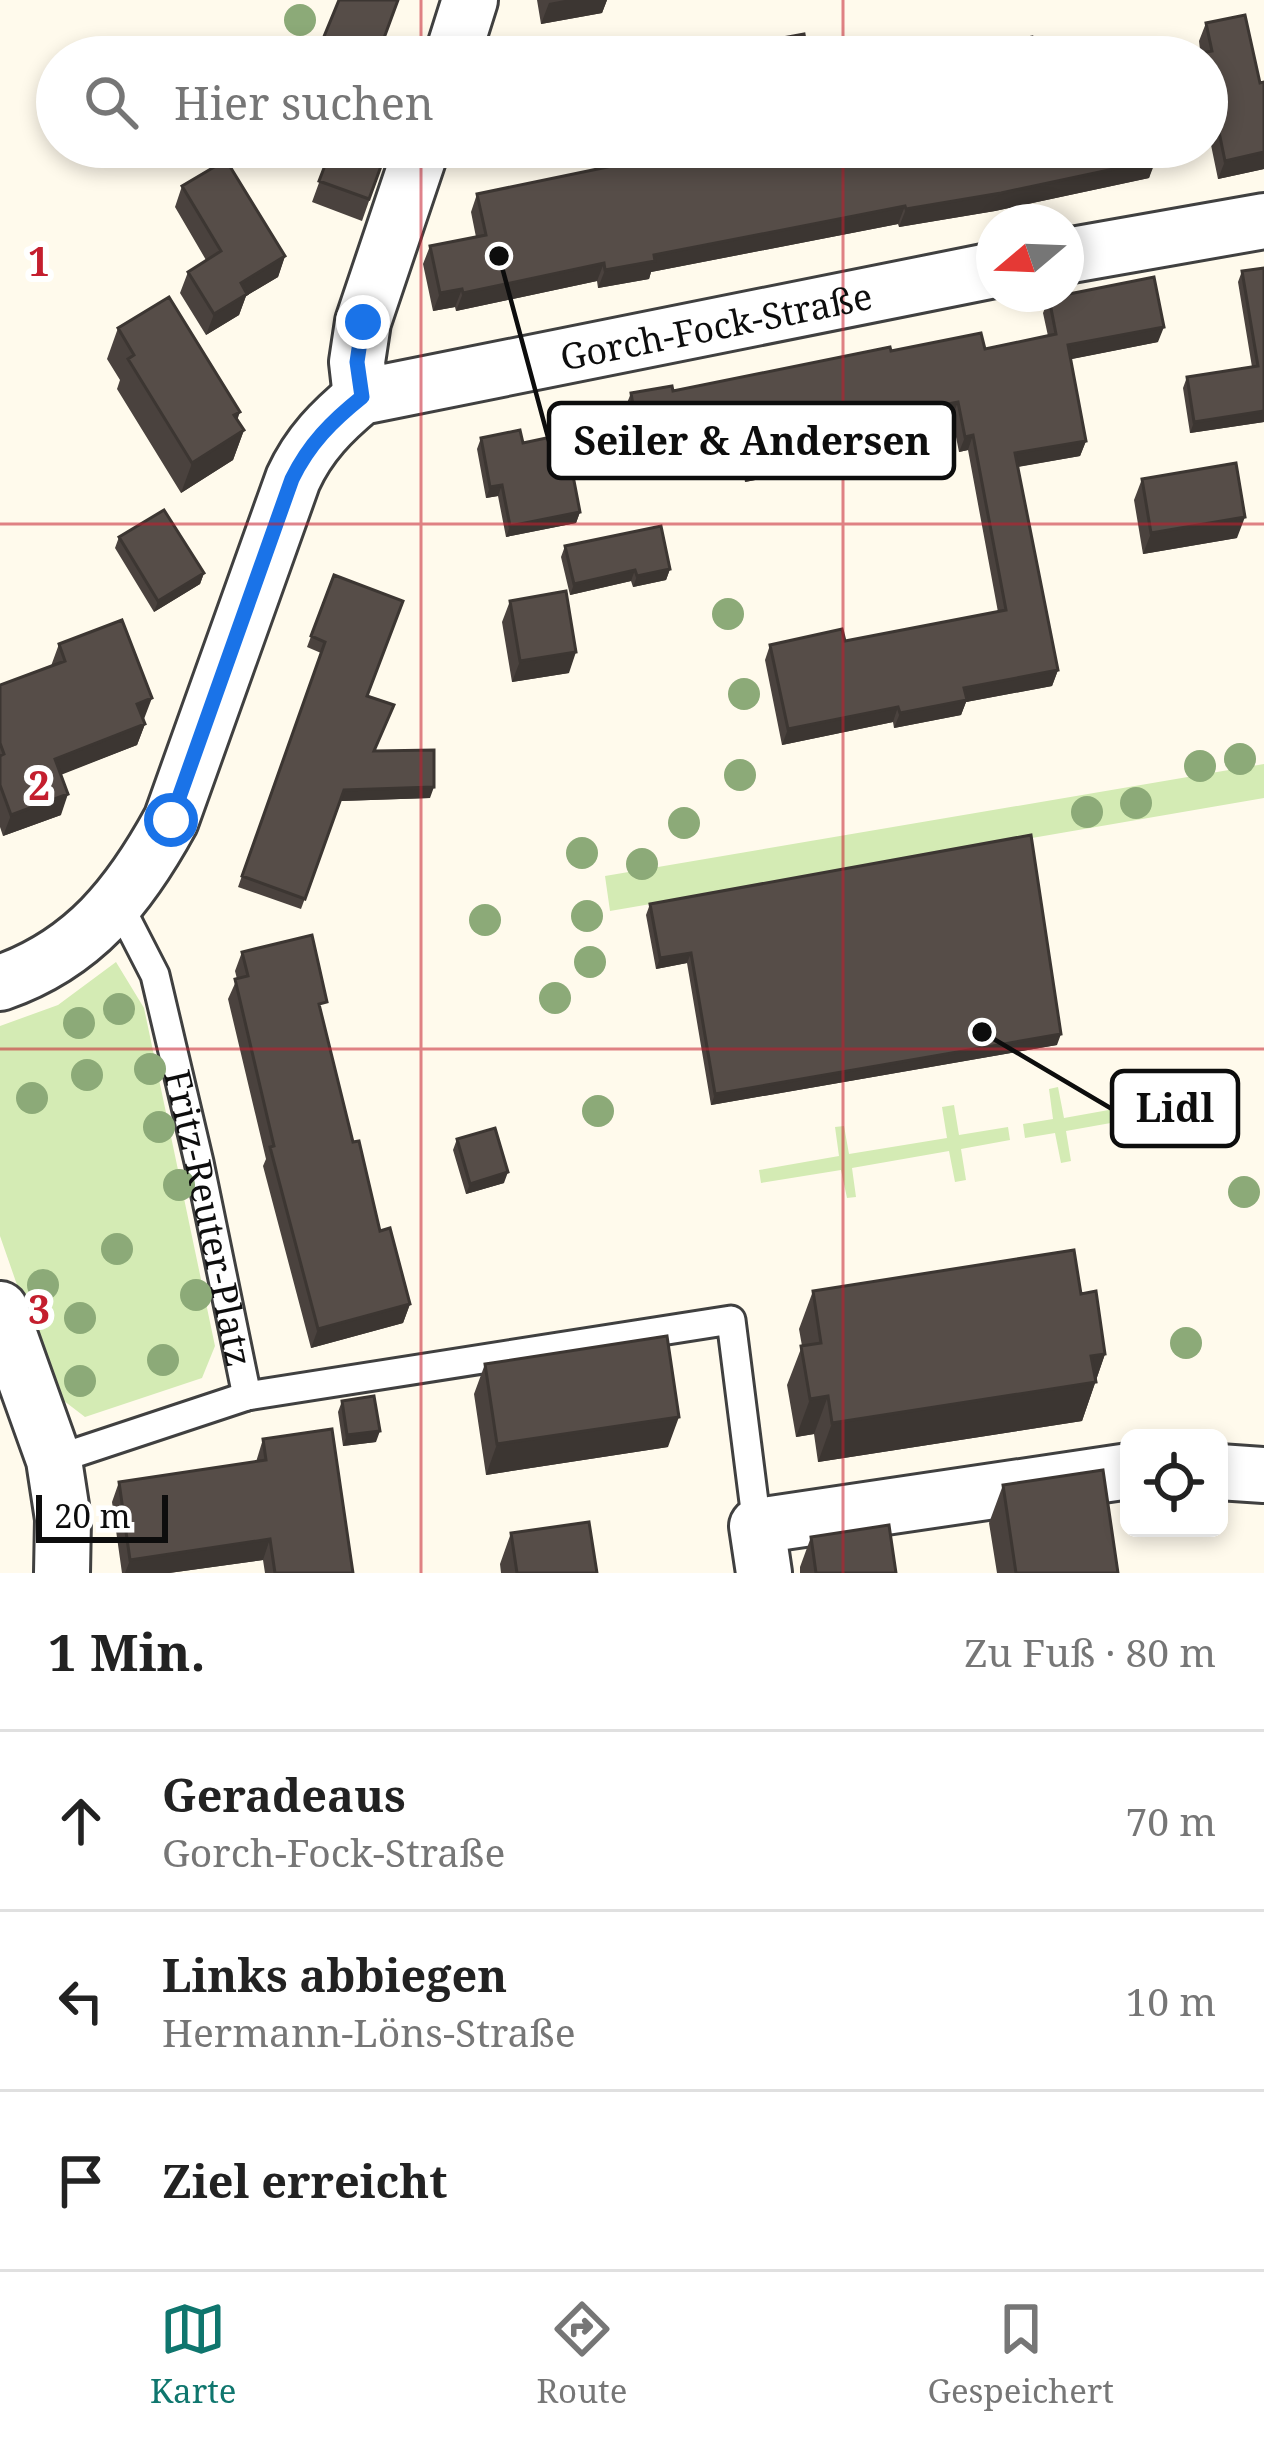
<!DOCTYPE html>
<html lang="de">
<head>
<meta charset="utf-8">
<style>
	body { margin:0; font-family:"Noto Serif",serif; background:#f2f2f2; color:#222 }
	.controls { position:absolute; right:36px; bottom:36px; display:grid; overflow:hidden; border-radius:18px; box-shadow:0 6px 18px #0003 }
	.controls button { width:108px; height:108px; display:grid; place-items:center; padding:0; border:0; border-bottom:3px solid #e0e0e0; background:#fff; color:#222; font:60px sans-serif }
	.compass { position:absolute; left:976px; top:204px; width:108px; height:108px; border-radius:50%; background:#fff; box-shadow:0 6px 18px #0003; rotate:251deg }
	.scale { position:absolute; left:36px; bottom:30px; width:132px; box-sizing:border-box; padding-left:12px; border:6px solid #0d0d0d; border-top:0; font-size:33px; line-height:42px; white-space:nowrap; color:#0d0d0d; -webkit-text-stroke:9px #fff; paint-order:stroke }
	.stop { position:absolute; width:36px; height:36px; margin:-27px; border:9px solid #1a73e8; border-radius:50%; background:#fff }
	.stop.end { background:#1a73e8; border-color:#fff; box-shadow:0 3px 12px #0008 }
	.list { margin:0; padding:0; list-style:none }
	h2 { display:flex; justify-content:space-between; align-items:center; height:156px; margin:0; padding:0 48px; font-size:51px }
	h2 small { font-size:39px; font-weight:400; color:#767676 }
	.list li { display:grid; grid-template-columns:78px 1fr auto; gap:36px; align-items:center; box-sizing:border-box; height:180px; padding:0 48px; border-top:3px solid #e0e0e0 }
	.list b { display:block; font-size:45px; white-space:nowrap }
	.list p { margin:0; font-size:39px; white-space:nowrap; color:#767676 }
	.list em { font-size:39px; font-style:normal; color:#767676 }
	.icon { flex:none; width:66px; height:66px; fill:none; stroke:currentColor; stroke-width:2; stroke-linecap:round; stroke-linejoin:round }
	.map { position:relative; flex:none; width:1264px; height:1573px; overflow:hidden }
	.search { position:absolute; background:#fff; box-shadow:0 6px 18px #0003; left:36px; right:36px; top:36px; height:132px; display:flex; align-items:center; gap:30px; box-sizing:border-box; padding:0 42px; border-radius:66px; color:#767676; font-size:45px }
	.sheet { height:696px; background:#fff }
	nav { display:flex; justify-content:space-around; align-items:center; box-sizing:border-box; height:168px; border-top:3px solid #e0e0e0; background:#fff; font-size:33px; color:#767676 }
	nav a { display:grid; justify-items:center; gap:6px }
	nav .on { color:#0f766e }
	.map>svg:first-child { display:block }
</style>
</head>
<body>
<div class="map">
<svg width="1264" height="1573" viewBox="0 0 1264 1573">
	<rect width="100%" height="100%" fill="#fffaec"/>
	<path fill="#d4ebb4" d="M1264,764V798L610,911L605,876Z
		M116,962L144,1008L215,1346L202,1378L85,1417L55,1394L0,1236V1026L58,1005Z
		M1058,1087L1064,1118L1159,1101L1161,1114L1066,1131L1071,1161L1061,1163L1055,1133L1025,1138L1023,1124L1053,1119L1049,1089Z
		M954,1105L959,1135L1008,1127L1010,1140L961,1149L966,1180L955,1182L949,1151L852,1168L856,1197L847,1198L841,1170L761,1183L759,1170L839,1156L835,1127L844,1126L849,1154L947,1138L942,1107Z"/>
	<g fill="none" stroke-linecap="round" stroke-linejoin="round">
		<g stroke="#404040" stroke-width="33">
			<g id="lane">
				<path id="s1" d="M118,903L155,975L199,1162L247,1396"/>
				<path d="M54,1460L247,1396L731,1320L757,1526"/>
			</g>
		</g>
		<g stroke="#404040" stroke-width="60">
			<g id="street">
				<path d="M452,57L470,0"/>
				<path d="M1066,256L1264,221"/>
				<path d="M361,397L357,362L363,322L422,147"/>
				<path id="s2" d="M0,983C84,954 130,895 171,820L293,479C309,444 332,421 361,397L994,270"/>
				<path d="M0,1309L54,1460L63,1519L62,1573"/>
				<path d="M1219,1472L1264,1475"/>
				<path d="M764,1573L757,1526L1129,1471"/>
			</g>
		</g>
		<use href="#lane" stroke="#fff" stroke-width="27"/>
		<use href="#street" stroke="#fff" stroke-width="54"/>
	</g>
	<g fill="#8caa78">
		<circle cx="300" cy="20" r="16"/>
		<circle cx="728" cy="614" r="16"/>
		<circle cx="744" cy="694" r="16"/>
		<circle cx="1240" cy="759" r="16"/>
		<circle cx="1200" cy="766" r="16"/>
		<circle cx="740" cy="775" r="16"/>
		<circle cx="1136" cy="803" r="16"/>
		<circle cx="1087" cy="812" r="16"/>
		<circle cx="684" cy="823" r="16"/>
		<circle cx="582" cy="853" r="16"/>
		<circle cx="642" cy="864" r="16"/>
		<circle cx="587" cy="916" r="16"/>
		<circle cx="485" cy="920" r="16"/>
		<circle cx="590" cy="962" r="16"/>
		<circle cx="555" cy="998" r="16"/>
		<circle cx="119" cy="1009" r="16"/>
		<circle cx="79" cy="1023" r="16"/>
		<circle cx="150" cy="1069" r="16"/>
		<circle cx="87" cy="1075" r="16"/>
		<circle cx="32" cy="1098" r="16"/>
		<circle cx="598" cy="1111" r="16"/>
		<circle cx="159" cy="1127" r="16"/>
		<circle cx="179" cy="1185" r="16"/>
		<circle cx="1244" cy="1192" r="16"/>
		<circle cx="117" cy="1249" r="16"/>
		<circle cx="43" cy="1285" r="16"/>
		<circle cx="196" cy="1295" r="16"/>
		<circle cx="80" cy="1318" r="16"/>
		<circle cx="1186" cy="1343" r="16"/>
		<circle cx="163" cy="1360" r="16"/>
		<circle cx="80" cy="1381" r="16"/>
	</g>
	<path fill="#4a423e" d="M339,0L377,57H338L319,50Z
		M537,0H607L602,13L541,24Z
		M1206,23L1260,83L1264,82V169L1218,179L1211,145L1199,41Z
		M332,147H388L362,221L312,202Z
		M624,147H682V152L708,147H1200L1155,156L1149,178L995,211L899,227L898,224L651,272L649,279L598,288L597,281L456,311L455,307L433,311L423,264L430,246L476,237L471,212L477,194L603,168L609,152L625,149Z
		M182,186L285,256L278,277L246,296L239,315L206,335L180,293L188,272L206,260L175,207Z
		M1264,268V422L1190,433L1183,388L1187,377L1252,367L1238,282L1242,271Z
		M1049,298L1158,342L1071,359L1086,441L1080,456L1018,467L1058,670L1052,686L966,702L961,715L894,728L893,722L782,745L765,660L770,645L845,641L998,612L968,450L959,452L952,417L823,443L819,467L745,482L739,446L635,464L625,408L631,393L673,391L891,351L985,349L1048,336L1043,313Z
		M118,328L237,420L244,430L233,460L181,493L117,389L120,380L107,359Z
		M481,438L523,443L580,512L576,523L506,537L498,496L486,498L477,449Z
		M1142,479L1237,538L1143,554L1134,500Z
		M119,537L204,573L200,584L154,612L115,548Z
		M565,546L670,569L666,580L633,587L631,581L570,595L561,557Z
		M334,575L367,696L375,751L430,798L341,801L301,909L238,887L321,653L307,647Z
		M510,601L569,673L512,682L502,622Z
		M59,644L143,720L145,724L137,745L61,774V815L3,836L0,827V685L51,666Z
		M650,904L1057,1045L711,1105L687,963L656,969L646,915Z
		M242,952L322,1016L353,1142L380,1231L410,1304L403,1323L311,1348L263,1166L266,1159L228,999L237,979L235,971Z
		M457,1139L504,1183L466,1194L453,1150Z
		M813,1291L1081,1294L1105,1354L1082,1421L818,1462L814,1434L796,1437L787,1385L802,1346L799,1329Z
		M485,1364L668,1447L486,1475L474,1394Z
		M342,1401L376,1442L343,1446L338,1412Z
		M263,1439L353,1573H265L263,1560L169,1573H122L112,1502L119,1482L256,1462Z
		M1003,1485L1118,1573H997L989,1523Z
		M511,1533L597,1573H501L500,1564Z
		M811,1537L896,1573H800V1567Z"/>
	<path fill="#3c3632" d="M565,0H607L602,13L541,24L549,3Z
		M1218,127L1211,145L1207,146V129Z
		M1149,147H1200L1145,158Z
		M1264,152V169L1218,179L1225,161Z
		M1156,160L1149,178L995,211L899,227L906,209Z
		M905,206L898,224L651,272L649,279L598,288L605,270L654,255Z
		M285,256L278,277L246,296L239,315L206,335L214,314L241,283Z
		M604,263L597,281L456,311L463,293Z
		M462,289L455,307L433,311L440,293Z
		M1164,327L1158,342L1062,361L1068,345Z
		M958,402L952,417L815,444L820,429Z
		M1264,411V422L1190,433L1194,422Z
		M240,412L231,438L244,430L233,460L181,493L192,463L234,415Z
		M744,430L739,446L635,464L640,448Z
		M973,435L968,450L959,452L965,437Z
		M1086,441L1080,456L1010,468L1015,453Z
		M825,452L819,467L745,482L751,466Z
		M502,485L498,496L486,498L490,487Z
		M580,512L576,523L506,537L510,526Z
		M1245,517L1237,538L1143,554L1151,533Z
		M670,569L666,580L633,587L637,576Z
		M635,570L631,581L570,595L574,584Z
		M204,573L200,584L154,612L158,601Z
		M576,652L569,673L512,682L520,661Z
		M1058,670L1052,686L966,702L961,715L894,728L900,713L964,688Z
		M152,698L144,719L137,704Z
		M898,707L893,722L782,745L788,729Z
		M145,724L137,745L48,780L55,759Z
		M434,787L430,798L341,801L344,790Z
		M68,794L61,815L3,836L11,815Z
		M691,953L687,963L656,969L660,958Z
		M1061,1034L1057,1045L711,1105L715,1094Z
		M508,1172L504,1183L466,1194L470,1184Z
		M410,1304L403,1323L311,1348L318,1329Z
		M1105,1354L1082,1421L818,1462L832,1423Z
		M828,1396L814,1434L796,1437L810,1399Z
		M679,1417L668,1447L486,1475L497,1444Z
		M380,1431L376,1442L343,1446L347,1435Z
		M270,1539L263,1560L169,1573H125L130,1560Z"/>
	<path fill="#564d48" stroke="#3c3632" stroke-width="3" d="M339,0H398L377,57H371L323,39Z
		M1245,15L1260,83L1264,82V152L1225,161L1218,127L1207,129V57H1178L1212,51L1206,23Z
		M804,34L808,57H747L745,45Z
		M1032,37L1036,57H964L963,51Z
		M332,147H388L369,199L319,181Z
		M634,147H682V152L708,147H1153L1156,160L1001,193L906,209L905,206L654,255L655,261L605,270L604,263L463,293L462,289L440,293L430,246L486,235L477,194L612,166L609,152Z
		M226,160L285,256L241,283L247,294L214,314L188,272L221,251L182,186Z
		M1264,268V411L1194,422L1187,377L1258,366L1242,271Z
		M1154,277L1164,327L1068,345L1086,441L1015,453L1058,670L964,688L967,700L900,713L898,707L788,729L770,645L842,629L845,641L1006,610L973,435L965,437L958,402L820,429L825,452L751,466L744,430L640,448L631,393L672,386L673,391L890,347L891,351L981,333L985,349L1056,334L1049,298Z
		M169,297L240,412L234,415L244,430L192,463L128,359L134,355L118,328Z
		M520,430L523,443L565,434L580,512L510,526L502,485L490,487L481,438Z
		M1236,463L1245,517L1151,533L1142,479Z
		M164,510L204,573L158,601L119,537Z
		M661,526L670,569L637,576L635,570L574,584L565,546Z
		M334,575L403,601L367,696L394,705L374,751L434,750V787L344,790L305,899L242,876L325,642L311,636Z
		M566,591L576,652L520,661L510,601Z
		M122,620L152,698L137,704L145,724L55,759L68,794L11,815L0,785V756L4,754L0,743V685L65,661L59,644Z
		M1031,835L1061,1034L715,1094L691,953L660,958L650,904Z
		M312,935L327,1002L319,1004L353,1142L359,1141L380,1231L390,1228L410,1304L318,1329L270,1147L274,1146L235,979L248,976L242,952Z
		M495,1128L508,1172L470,1184L457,1139Z
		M1074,1250L1081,1294L1096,1291L1105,1354L1091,1356L1096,1382L832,1423L828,1396L810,1399L801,1346L821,1343L813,1291Z
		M667,1336L679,1417L497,1444L485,1364Z
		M374,1396L380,1431L347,1435L342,1401Z
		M332,1429L353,1573H275L270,1539L130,1560L119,1482L266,1460L263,1439Z
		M1103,1470L1118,1573H1016L1003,1485Z
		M589,1522L597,1573H517L511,1533Z
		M889,1525L896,1573H816L811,1537Z"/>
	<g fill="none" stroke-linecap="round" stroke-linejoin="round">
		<path stroke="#1a73e8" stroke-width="15" d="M171,820L292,479C309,444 332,421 362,397L357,362L363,322"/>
	</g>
	<path fill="none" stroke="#c41e2e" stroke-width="3" stroke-opacity="0.55" d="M421,0V57M843,0V57M421,147V1573M843,147V1573M0,524H1264M0,1049H1264"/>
	<g text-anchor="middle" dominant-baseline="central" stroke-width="12" stroke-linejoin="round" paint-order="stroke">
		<g font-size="36" fill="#0d0d0d" stroke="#fff">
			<text stroke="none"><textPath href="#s2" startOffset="1074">Gorch-Fock-Straße</textPath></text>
			<text stroke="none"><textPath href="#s1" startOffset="330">Fritz-Reuter-Platz</textPath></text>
		</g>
	</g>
	<g font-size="39" text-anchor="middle" font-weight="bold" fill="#c41e2e" stroke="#fff" stroke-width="12" stroke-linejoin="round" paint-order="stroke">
		<text x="39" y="276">1</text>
		<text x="39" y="800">2</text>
		<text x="39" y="1324">3</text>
	</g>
	<path fill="none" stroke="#0d0d0d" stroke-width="4.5" d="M499 256L549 441M982 1032L1112 1109"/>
	<g fill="#0d0d0d" stroke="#fff" stroke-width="4.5">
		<circle cx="499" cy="256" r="12"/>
		<circle cx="982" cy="1032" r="12"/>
	</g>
	<g fill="#fff" stroke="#0d0d0d" stroke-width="4.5">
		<rect x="549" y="403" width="405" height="75" rx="12"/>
		<rect x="1112" y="1071" width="126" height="75" rx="12"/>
	</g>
	<g font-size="39" text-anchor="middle" font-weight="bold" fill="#0d0d0d">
		<text x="752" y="455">Seiler &amp; Andersen</text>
		<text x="1175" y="1122">Lidl</text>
	</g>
</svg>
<div class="controls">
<button><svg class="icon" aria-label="locate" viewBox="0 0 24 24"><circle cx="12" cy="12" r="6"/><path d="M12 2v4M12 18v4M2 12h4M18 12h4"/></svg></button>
</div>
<svg class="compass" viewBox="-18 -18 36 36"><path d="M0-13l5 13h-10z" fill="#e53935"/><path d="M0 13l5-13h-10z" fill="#767676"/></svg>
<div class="scale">20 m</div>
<div class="stop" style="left:171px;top:820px"></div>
<div class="stop end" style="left:363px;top:322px"></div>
<div class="search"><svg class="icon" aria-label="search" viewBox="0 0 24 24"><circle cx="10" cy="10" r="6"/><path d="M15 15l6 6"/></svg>Hier suchen</div>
</div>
<section class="sheet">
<h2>1 Min.<small>Zu Fuß · 80 m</small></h2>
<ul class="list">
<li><svg class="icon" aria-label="ahead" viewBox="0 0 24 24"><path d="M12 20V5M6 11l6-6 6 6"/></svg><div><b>Geradeaus</b><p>Gorch-Fock-Straße</p></div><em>70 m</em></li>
<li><svg class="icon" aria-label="left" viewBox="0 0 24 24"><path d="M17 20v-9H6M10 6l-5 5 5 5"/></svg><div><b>Links abbiegen</b><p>Hermann-Löns-Straße</p></div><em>10 m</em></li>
<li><svg class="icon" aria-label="arrive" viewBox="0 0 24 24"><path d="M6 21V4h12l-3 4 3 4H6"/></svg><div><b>Ziel erreicht</b></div></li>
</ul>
</section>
<nav>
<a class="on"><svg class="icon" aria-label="map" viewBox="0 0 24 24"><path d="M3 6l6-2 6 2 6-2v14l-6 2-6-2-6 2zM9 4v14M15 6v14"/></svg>Karte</a>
<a><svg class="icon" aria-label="directions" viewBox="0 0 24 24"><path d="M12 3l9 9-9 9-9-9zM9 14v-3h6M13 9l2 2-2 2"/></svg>Route</a>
<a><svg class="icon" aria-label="saved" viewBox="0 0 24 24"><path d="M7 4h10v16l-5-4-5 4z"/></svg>Gespeichert</a>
</nav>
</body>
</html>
